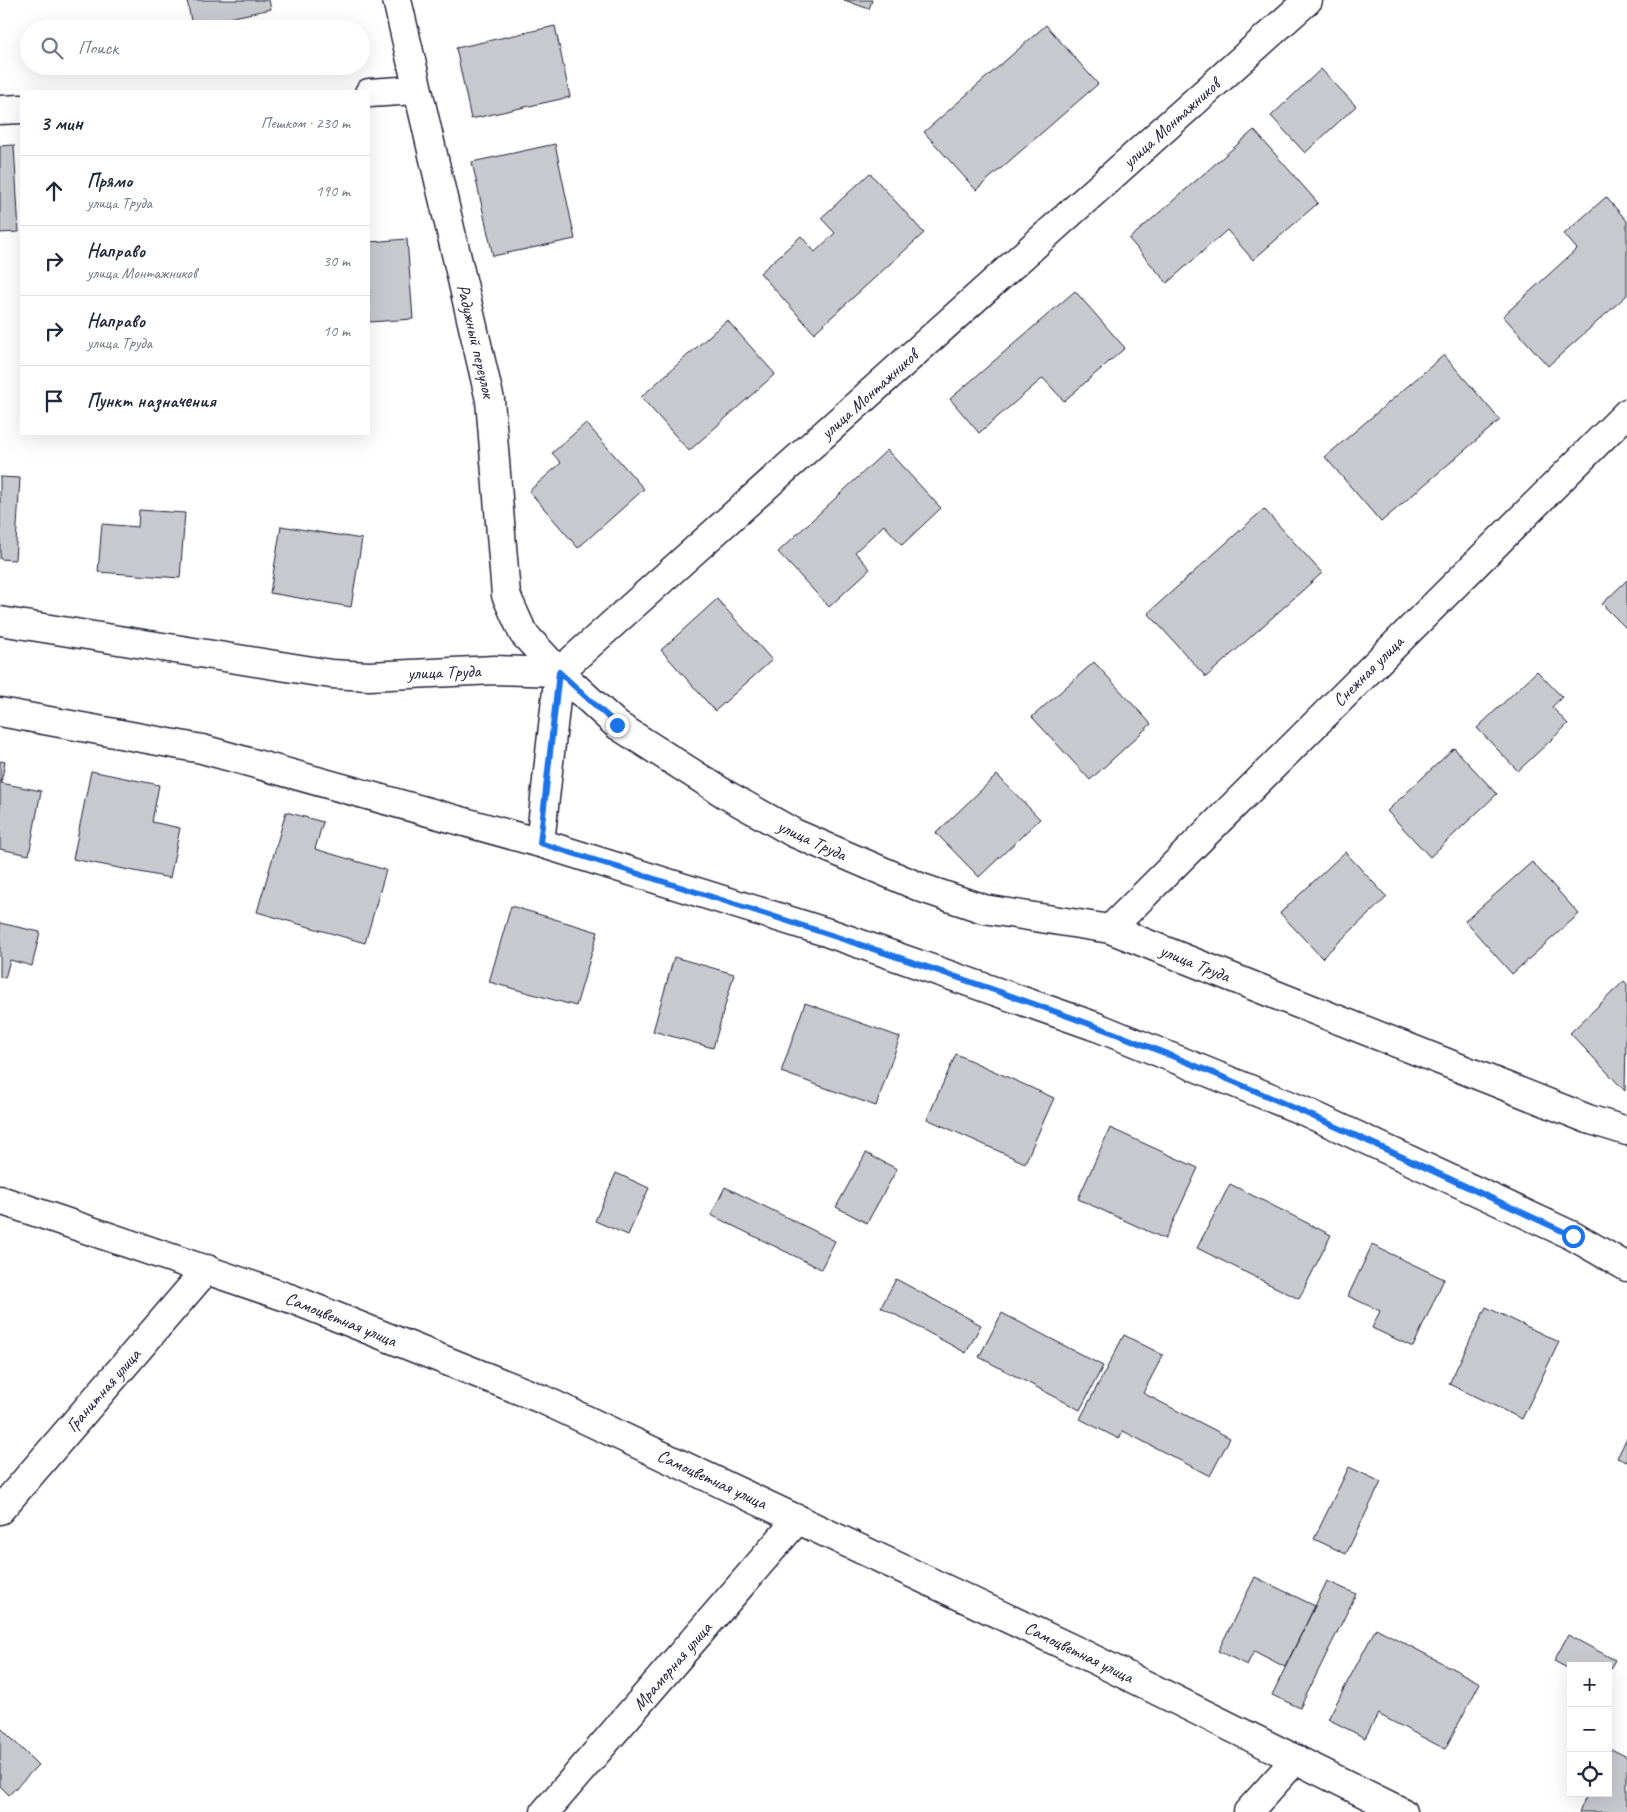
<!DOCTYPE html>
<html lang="ru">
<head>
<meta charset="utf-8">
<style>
	body { margin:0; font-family:Caveat,sans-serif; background:#f6f6f7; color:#1f2937 }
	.controls { position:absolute; right:15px; bottom:15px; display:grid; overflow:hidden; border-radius:0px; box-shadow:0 5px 20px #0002 }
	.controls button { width:45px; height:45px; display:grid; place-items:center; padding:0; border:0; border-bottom:1px solid #e0e1e3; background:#fff; color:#1f2937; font:25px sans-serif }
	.stop { position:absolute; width:15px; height:15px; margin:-11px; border:4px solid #1a73e8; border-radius:50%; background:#fff }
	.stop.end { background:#1a73e8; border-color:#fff; box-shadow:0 1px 5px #0008 }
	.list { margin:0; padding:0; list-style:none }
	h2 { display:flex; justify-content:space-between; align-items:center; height:65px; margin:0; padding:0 20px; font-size:21px }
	h2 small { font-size:16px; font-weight:400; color:#747a83 }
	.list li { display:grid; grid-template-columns:32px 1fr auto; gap:15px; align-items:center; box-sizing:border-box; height:70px; padding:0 20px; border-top:1px solid #e0e1e3 }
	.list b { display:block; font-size:19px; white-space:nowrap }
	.list p { margin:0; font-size:16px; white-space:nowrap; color:#747a83 }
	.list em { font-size:16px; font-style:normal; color:#747a83 }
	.icon { flex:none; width:28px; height:28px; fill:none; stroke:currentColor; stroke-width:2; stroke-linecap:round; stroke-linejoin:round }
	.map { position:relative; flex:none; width:1627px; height:1812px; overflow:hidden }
	.search { position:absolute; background:#fff; box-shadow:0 5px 20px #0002; left:20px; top:20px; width:350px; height:55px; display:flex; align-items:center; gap:12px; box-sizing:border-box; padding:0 18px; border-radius:28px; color:#747a83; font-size:19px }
	.panel { position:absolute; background:#fff; box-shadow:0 5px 20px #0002; left:20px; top:90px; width:350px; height:345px; border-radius:0px }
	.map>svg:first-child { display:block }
</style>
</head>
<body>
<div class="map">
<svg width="1627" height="1812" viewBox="0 0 1627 1812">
	<rect width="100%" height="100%" fill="#fff"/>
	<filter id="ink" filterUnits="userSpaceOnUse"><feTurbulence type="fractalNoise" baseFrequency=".02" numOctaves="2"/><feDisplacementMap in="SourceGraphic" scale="10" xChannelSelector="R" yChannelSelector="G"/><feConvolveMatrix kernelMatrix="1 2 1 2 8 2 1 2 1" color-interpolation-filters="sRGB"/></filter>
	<g filter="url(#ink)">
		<path fill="#c8c8cf" stroke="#22223b" d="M187,0H269L271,9L192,26Z
			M844,0H872L869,9Z
			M1046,25L1098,84L976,190L924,132Z
			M555,26L570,97L471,119L456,48Z
			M1321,69L1356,106L1305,153L1271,116Z
			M1254,130L1318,203L1253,260L1227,230L1167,283L1129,239Z
			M555,144L575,239L493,256L472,162Z
			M14,145L19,232L0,233V146Z
			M870,173L924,233L814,333L760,273L801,236L815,252L835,233L821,218Z
			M1606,197L1627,221V295L1548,366L1503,316L1577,249L1564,234Z
			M407,239L413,319L369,322V242Z
			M1075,291L1125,348L1064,401L1043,378L979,433L950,399Z
			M727,320L775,374L689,451L641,397Z
			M1444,355L1500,420L1381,522L1325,457Z
			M586,423L644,489L578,548L529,491L561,463L552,453Z
			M887,450L941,508L902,545L884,525L855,552L870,569L829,607L778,552Z
			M0,477L20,478L15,560L0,559Z
			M1264,509L1322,573L1206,677L1148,613Z
			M139,510L185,513L180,578L98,572L102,524L138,527Z
			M281,526L362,539L351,607L270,593Z
			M1627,580V629L1602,604Z
			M717,599L772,660L715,711L661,650Z
			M1094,662L1151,724L1090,780L1032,717Z
			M1537,671L1562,697L1552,707L1568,724L1518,771L1477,728Z
			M1454,748L1497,794L1430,857L1387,811Z
			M0,761L5,762L1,783L41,791L29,855L0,849Z
			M91,771L159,785L152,822L180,828L170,878L73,859Z
			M997,775L1040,819L979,877L936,833Z
			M286,812L323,822L315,849L386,870L365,943L257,912Z
			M1345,852L1387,897L1322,958L1280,913Z
			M1532,862L1579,914L1512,974L1465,921Z
			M511,906L598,932L576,1006L489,982Z
			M0,923L40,932L32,966L10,960L5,978L0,977Z
			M674,957L734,974L713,1048L653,1031Z
			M1624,981L1627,984L1625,1091L1570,1033Z
			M805,1003L900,1037L876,1106L781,1072Z
			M956,1054L1054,1098L1025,1163L927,1119Z
			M1110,1128L1198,1168L1165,1239L1078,1199Z
			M866,1153L897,1169L867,1223L836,1207Z
			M616,1173L649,1188L628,1235L595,1221Z
			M1230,1184L1331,1235L1299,1299L1197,1248Z
			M725,1187L835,1241L821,1269L711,1215Z
			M1372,1245L1444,1279L1413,1347L1372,1328L1380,1311L1348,1296Z
			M896,1279L981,1325L966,1353L881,1307Z
			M1486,1307L1559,1342L1522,1419L1449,1384Z
			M1002,1313L1103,1366L1080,1410L979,1357Z
			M1124,1335L1163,1355L1143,1393L1230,1438L1210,1476L1123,1431L1119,1439L1080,1419Z
			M1627,1438V1462L1617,1458Z
			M1349,1467L1381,1482L1346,1554L1314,1539Z
			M1255,1577L1315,1606L1285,1667L1254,1651L1247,1665L1218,1651Z
			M1327,1581L1356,1594L1300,1708L1272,1695Z
			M1376,1628L1480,1683L1445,1749L1378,1714L1365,1738L1328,1719Z
			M1568,1635L1615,1660L1608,1672V1666H1571V1670L1554,1661Z
			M0,1727L38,1765L9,1795L0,1786Z
			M1611,1749L1627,1757V1812H1579L1588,1793H1608V1755Z"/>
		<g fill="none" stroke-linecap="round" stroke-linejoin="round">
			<g stroke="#22223b" stroke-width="31">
				<path id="minor" d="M397,0L490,400L506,595L523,633L559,672
					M369,93L416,90
					M0,110L21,109
					M0,621L331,674L369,676L495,670L559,672L617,725L725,794L794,833L922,888L984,909L1110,929L1588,1119L1627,1131
					M0,712L202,749L540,843L829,933L1097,1027L1306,1112L1573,1236L1627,1267
					M540,843L559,672L1308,0
					M1110,929L1627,413
					M0,1200L292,1299L544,1400L1079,1652L1402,1812
					M0,1510L207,1269
					M545,1812L798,1519
					M1248,1812L1296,1759"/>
			</g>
			<use href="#minor" stroke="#fff" stroke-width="28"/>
		</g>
	</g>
	<g fill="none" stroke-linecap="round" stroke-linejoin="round" filter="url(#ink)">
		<path stroke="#1a73e8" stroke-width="6" d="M617,725L559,672L540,843C726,901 912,959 1095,1026C1258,1087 1415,1163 1573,1236"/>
	</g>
	<g text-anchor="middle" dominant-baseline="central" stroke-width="5" stroke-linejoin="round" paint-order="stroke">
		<g font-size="18" fill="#22223b" stroke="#fff">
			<text transform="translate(1171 123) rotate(-42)">улица Монтажников</text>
			<text transform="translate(476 341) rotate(77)">Радужный переулок</text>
			<text transform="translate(869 394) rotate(-42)">улица Монтажников</text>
			<text transform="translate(1368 671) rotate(-45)">Снежная улица</text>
			<text transform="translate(444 672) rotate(-2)">улица Труда</text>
			<text transform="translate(812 840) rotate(25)">улица Труда</text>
			<text transform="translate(1195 963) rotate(22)">улица Труда</text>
			<text transform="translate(341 1319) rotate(22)">Самоцветная улица</text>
			<text transform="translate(103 1390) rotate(-49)">Гранитная улица</text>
			<text transform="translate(712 1479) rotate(25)">Самоцветная улица</text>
			<text transform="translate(1079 1652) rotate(26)">Самоцветная улица</text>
			<text transform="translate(672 1666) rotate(-49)">Мраморная улица</text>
		</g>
	</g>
</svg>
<div class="controls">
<button>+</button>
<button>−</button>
<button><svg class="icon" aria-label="locate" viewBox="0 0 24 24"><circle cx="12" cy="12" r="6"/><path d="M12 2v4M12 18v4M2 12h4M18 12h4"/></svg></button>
</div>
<div class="stop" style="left:1573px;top:1236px"></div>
<div class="stop end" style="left:617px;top:725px"></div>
<div class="search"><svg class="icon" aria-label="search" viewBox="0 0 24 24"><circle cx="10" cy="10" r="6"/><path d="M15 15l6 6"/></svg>Поиск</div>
<section class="panel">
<h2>3 мин<small>Пешком · 230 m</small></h2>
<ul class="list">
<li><svg class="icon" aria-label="ahead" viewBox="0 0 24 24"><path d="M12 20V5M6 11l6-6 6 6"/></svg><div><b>Прямо</b><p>улица Труда</p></div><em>190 m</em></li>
<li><svg class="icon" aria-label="right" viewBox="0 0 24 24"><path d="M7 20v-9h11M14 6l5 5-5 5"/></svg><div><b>Направо</b><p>улица Монтажников</p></div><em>30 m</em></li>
<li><svg class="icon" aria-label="right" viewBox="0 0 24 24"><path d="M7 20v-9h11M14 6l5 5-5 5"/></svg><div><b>Направо</b><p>улица Труда</p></div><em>10 m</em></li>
<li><svg class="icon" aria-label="arrive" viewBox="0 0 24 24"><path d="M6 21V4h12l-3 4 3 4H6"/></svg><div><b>Пункт назначения</b></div></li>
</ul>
</section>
</div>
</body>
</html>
